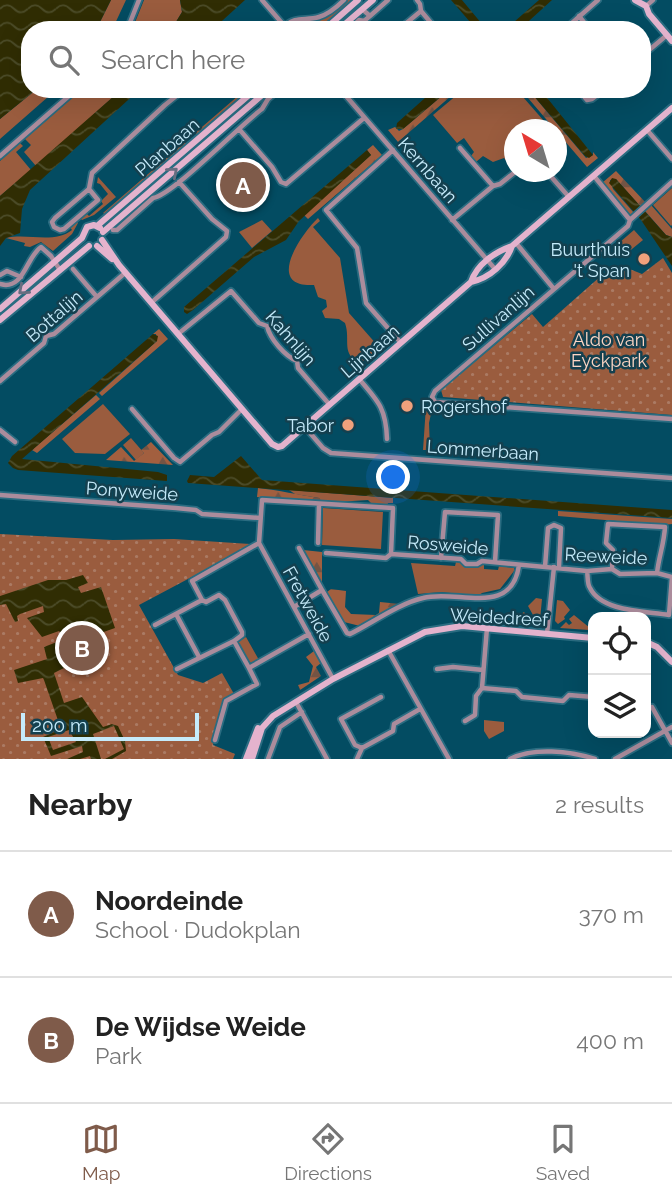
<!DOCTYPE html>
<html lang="en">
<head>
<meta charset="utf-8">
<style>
	body { margin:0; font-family:Raleway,sans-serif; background:#f6f6f6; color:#222 }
	.controls { position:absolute; right:21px; bottom:21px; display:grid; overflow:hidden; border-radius:14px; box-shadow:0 7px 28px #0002 }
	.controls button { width:63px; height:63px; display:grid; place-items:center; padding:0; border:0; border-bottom:2px solid #e0e0e0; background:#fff; color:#222; font:35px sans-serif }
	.compass { position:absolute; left:504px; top:119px; width:63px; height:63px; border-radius:50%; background:#fff; box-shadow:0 7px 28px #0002; rotate:322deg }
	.scale { position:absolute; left:21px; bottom:18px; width:178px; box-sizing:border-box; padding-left:7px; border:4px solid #c5ebfb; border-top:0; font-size:19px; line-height:24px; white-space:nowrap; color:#c5ebfb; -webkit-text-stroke:5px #14404f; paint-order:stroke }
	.you { position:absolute; left:394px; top:478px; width:24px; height:24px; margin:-18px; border:5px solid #fff; border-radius:50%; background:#1a73e8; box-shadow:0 0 0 10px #1a73e833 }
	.badge { display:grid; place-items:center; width:46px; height:46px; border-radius:50%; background:#7f5b4a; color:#fff; font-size:23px; font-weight:700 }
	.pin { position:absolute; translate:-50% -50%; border:4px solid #fff; box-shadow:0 2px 7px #0006 }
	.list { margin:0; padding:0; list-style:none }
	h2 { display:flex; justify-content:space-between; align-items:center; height:91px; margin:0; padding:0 28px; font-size:30px }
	h2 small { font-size:23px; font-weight:400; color:#767676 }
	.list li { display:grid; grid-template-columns:46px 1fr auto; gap:21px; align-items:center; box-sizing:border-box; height:126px; padding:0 28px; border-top:2px solid #e0e0e0 }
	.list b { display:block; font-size:26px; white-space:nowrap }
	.list p { margin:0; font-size:23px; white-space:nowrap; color:#767676 }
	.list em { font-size:23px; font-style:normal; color:#767676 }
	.icon { flex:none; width:38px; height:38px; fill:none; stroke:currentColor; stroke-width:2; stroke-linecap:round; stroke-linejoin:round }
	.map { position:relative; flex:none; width:672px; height:759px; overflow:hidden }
	.search { position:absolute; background:#fff; box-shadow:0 7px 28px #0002; left:21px; right:21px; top:21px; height:77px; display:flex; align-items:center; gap:18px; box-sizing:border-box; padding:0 24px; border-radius:28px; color:#767676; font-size:26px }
	.sheet { height:343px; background:#fff }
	nav { display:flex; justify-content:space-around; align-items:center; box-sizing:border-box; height:98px; border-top:2px solid #e0e0e0; background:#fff; font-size:19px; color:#767676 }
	nav a { display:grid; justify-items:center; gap:4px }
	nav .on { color:#7f5b4a }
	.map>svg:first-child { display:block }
</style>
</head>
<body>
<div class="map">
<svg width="672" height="759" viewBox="0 0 672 759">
	<defs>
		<pattern id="forest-firs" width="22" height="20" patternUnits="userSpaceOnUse" patternTransform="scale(1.75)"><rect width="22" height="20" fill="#a25f3f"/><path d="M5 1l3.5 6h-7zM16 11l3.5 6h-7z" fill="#745444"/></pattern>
		<pattern id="park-dots" width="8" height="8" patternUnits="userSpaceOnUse" patternTransform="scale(1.75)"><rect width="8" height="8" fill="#9a5c3e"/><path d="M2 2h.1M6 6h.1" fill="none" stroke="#ab7b64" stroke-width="1.8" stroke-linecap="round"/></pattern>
		<pattern id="water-waves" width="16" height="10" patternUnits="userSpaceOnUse" patternTransform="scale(1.75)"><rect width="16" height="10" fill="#302d03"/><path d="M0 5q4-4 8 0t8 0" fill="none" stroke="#4c4c29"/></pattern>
	</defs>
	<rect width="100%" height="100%" fill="#034c62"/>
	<path fill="#9a5c3e" d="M111,0H126L112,30H96Z
		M144,0H180L182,12L171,30H132Z
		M345,0H353L320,30H293L291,27L292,23L299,22V26L318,24V19L332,13Z
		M37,89H57L0,139V119Z
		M82,89H122L36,166L24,152L31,145L25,139Z
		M246,89H251L197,136L195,133Z
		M464,89H516L551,129L514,130V161L510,165L504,158L493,162L483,156L476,162L471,156L474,152L464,138L457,143L433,115Z
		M185,142L187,145L106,215L103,213Z
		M20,143L23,146L16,152L31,170L0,196V161Z
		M190,148L191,150L175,168L112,222L108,218Z
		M98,177L116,197L94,215L82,220L80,218L86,213L89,216L103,204L101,201L108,194L100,184L97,183Z
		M672,188V225L671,226L653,205Z
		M651,205L672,229V237L666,235L645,211Z
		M318,218L320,221L313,227L340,258L349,313L378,346L383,345L361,363C340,355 351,340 345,323L339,319L325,318L322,311L327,307L326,300L318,297L314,285C264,288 301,234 318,218Z
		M262,220L272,231L252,248L239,232Z
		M77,221L78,223L72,234L53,251L41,242L30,247L24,246L25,243L6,238C27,233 55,244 72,230L70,227Z
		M634,230L643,240L621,258L613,248Z
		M103,404L130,434L105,454L75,453L62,439Z
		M426,406L432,409L429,423L430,450H423Z
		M131,438L144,453L136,460L123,445Z
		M289,490L393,498V503H388L387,506L373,505L368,500L321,503L319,498L295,494Z
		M323,508L383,512L381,549L322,545Z
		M558,511L672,519V524L664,525L558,516Z
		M456,562L462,563L466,567H478L481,564H484V569L498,570L499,566L514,568V571L500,589L482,593L478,596L442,592L418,594L411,563L455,566Z
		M536,598L542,599L540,620L537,623L531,616L533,615L528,606Z
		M557,600L563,601L570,610L564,617L565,619L558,624L555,621Z
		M524,612L527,616L524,619L526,623L530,620L534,625L505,624Z
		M574,615L590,628L589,630L560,628L566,622L569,625L572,623L569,619Z
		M246,637L259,660L250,664L238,644L239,641Z
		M484,720L504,722V731L489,739L484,731Z"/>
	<path fill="url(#forest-firs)" d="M450,89H459L398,142L388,130L395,127L399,131L403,129Z
		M532,94L586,158L593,155V152L598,158L587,167L528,98Z
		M373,145L382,155L308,219L304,215L371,155L367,150Z
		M616,171L646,203L641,207L616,179L610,180L613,189L634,213L632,215L627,214L602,183Z
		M159,329L168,339L102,396L99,393L157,341L156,334H153Z
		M96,395L100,399L37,453L32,450Z
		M151,442L173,465L106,460L121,447L134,461L144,453L141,450Z
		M258,488C279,490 298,495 320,498L321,503L257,497Z
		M303,550L322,552V583L324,589Z
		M331,589L346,591L345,607L351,614L376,615L379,613L380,602L400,604L360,626L344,622L327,592Z
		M314,651L321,663L316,667L321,676L300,690L298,685L309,682L313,666L306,657Z"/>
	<path fill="url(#park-dots)" d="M663,258L672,273V415L443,397L441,390L532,314L543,327L602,275L622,266L642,274Z
		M0,534L113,540L174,539L250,544V546L139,605L178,675L203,683L222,673L234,694L223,701L213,745L235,754L233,759H0Z"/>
	<path fill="url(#water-waves)" fill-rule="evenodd" d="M0,0H111L96,30H30V89H37L0,119Z
		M180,0H245L212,30H171L182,12Z
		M451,0H462L487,30H477Z
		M539,0H552L519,30H505Z
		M122,89H140L30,190L22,209L20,233L6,238L0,246V196Z
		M435,89H450L403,129H396L397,123Z
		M528,89H540L593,155L589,158L585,156Z
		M367,150L371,155L299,221L286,240L254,257L193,310L187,314L184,312V307Z
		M612,178L616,179L666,235L672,237V266L641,220L609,183Z
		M153,334L158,336L157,341L22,459L158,472L167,475V481L18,470L13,468L8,463L12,456Z
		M241,456L262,480L672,510V518L188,483L187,481L190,475L214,477Z
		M83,575L88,583L78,587L81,593L101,587L115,628L61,647L64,668L54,673L64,703L82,697L103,727L112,724L118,726L125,741L126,751L112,759H105L124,749L114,726L93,734L101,759H91L90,756L80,759H67L83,752L82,746L51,756L43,737L61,729L44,680L43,678L18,683L14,670L47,659L44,647L62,640L64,636L59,631L42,637L27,618L44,612L43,606L20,614L17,616L18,621L15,622L6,604L0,605V596L48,580H66ZM69,730L76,742L53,750L48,737Z"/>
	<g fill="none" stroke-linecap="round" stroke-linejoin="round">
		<g stroke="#2a6c81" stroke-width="8">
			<path id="street" d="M262,0L288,30
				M417,0L420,4L421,11L437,30
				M646,6L653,0
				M362,9L370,16L388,0
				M579,16L590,30
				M285,26C295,16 306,21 319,17C329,14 337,7 344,0
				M127,30L139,0
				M349,30L359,20L364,21L370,16
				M398,30L421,11
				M564,30L598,0
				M642,56L667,35
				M340,89L495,269
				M578,89L587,100L592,99L605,89
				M239,129L272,167L281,182L286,184L364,118
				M647,130L672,159
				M460,148L493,186
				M393,150L326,210L357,248L366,303L401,343
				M0,156L77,89
				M547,172L569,197
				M594,176L630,220
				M672,182L630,220L628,226L435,391L432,397L435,402L672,419
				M89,189L55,218L52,222L54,227L60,230L64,229L98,200L89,189L92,173L165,105L185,89
				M452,220L493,186L500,184L515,172
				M113,230H117L153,198C173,195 240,125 262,109L268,99L280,89
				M516,243L554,289
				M73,269L97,297
				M0,275L7,271L21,277
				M0,284C24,291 26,257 41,247L51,256L60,270
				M151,303L226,237L227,231L212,219L179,182
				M178,334L231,291L259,323L267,326C270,339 285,356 297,361L298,368L329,404
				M359,379C379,402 386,409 387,439
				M0,381L44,343L46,336L54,334L125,273
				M132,409L174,458L180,462L212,435L219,432L242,409
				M304,426L323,448L331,453L672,478
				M0,430L15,442
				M0,495L176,508L196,510L202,514L260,518
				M318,543L319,504
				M299,548L322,590
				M326,553L386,558L391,554
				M441,558L445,512L498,515L495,562
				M545,567L548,528L554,525L561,528L559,567
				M612,569L613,550L606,543L608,524L665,527C664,544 659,556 657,573
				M587,571C588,576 587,584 590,588C602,612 645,611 669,615L672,577
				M202,600L192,581L259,543
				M294,607L322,590L347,633L350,634C372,623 400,603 423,598C457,589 512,618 519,565
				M176,614L199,657
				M155,625L202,600L206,602L219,595L225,600L242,632V635L234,641L177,669
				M547,634L554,567
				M234,641L249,668L309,634
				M388,650L449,759
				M437,669L453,667L483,670
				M333,679L259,543L262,500L393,508L391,554L461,559L466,564H477L482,561L587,571L612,569L620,574L657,573L672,577
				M482,688L516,691L522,697L563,701L569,695L593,697
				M296,702L327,759
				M652,707L672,743
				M465,721L475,715L476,696L482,688L487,628
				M215,740L226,701L257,684L249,668
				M362,748L355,745L341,719L381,697
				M268,759L280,727L302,712
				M357,759L362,748L393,731L394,724L420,709
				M510,759C533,747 570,751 595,759
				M615,759L672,727"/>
		</g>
		<g stroke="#2a6c81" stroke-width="10">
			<path id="secondary" d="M635,0L646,6L649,14L672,41
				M324,30L358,0
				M338,30L373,0
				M97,226L256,89
				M103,232L269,89
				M82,238L87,227L94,225L100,228
				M102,240L119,265L272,444L278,447L282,446L471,282C490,278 506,263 512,246
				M97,246L112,259
				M471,282C477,264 495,252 512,246L672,108
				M0,309L82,238
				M0,320L89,246
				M646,642L657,647L672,662
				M246,759L258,728
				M252,759L262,728L273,716L333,679L425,632L462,626L593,638"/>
		</g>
		<use href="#street" stroke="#ab8c9c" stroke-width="4.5"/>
		<use href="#secondary" stroke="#e4b3cd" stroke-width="6"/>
	</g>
	<defs><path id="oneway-chevron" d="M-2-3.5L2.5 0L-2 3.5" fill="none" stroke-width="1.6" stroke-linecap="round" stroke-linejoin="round" transform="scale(1.75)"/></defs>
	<g stroke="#676e81">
		<use href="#oneway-chevron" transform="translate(173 172) rotate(-41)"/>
		<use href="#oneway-chevron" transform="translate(23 290) rotate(139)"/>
	</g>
	<g fill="#f1a17c" stroke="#14404f" stroke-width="2.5">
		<circle cx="644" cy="259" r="7"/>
		<circle cx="407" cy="406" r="7"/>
		<circle cx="348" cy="425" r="7"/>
	</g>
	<g text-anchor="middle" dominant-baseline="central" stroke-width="5" stroke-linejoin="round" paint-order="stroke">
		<g font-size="18" fill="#c5ebfb" stroke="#14404f">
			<text transform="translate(167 147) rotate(-41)">Planbaan</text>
			<text transform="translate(428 170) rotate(49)">Kernbaan</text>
			<text transform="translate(54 316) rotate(-41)">Bottalijn</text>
			<text transform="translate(498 318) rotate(-41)">Sullivanlijn</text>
			<text transform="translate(291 338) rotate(49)">Kahnlijn</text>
			<text transform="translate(370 351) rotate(-41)">Lijnbaan</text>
			<text transform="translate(483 450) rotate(4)">Lommerbaan</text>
			<text transform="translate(132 491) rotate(4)">Ponyweide</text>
			<text transform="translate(448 545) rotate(5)">Rosweide</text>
			<text transform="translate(606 556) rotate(3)">Reeweide</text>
			<text transform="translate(308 604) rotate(61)">Fretweide</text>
			<text transform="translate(499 617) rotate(3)">Weidedreef</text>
		</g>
		<g font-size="18" fill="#c5ebfb" stroke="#14404f" text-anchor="end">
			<text x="630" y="249">Buurthuis<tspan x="630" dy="21">'t Span</tspan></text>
			<text x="421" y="406" text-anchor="start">Rogershof</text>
			<text x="334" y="425">Tabor</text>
		</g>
		<g font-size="18" fill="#fed6c4" stroke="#14404f">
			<text x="609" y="339">Aldo van<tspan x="609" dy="21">Eyckpark</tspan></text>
		</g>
	</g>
</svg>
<div class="controls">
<button><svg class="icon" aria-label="locate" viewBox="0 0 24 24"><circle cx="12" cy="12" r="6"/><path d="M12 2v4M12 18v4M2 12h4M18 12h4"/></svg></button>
<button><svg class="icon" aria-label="layers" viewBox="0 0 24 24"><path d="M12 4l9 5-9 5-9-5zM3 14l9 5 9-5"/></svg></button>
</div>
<svg class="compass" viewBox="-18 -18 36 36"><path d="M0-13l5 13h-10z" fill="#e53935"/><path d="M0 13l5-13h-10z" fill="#767676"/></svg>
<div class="scale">200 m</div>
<div class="you"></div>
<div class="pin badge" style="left:243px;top:185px">A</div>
<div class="pin badge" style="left:82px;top:648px">B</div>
<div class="search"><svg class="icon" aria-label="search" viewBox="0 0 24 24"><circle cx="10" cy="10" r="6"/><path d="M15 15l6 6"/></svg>Search here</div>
</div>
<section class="sheet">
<h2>Nearby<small>2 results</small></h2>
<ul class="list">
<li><span class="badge">A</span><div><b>Noordeinde</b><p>School · Dudokplan</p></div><em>370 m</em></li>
<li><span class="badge">B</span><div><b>De Wijdse Weide</b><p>Park</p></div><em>400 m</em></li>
</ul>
</section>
<nav>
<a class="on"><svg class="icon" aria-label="map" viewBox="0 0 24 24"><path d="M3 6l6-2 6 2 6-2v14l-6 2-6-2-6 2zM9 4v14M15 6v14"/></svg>Map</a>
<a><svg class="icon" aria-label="directions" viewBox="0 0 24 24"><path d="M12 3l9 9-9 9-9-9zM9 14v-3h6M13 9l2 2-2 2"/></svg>Directions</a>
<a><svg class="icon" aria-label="saved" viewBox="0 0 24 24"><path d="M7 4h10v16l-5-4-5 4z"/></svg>Saved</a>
</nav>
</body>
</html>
